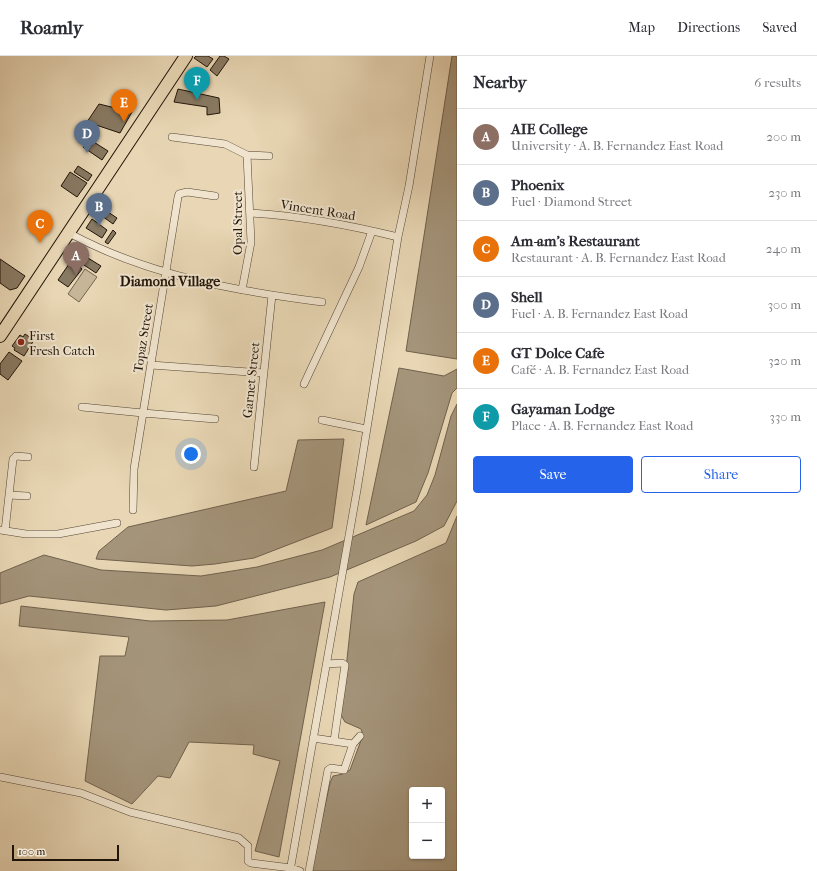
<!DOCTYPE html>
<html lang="en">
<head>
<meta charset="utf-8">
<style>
	body { margin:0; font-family:"IM FELL French Canon",serif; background:#f7f7f7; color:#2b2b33 }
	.controls { position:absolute; right:12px; bottom:12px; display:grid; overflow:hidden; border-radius:4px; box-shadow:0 1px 3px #0004 }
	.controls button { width:36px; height:36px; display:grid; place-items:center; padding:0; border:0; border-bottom:1px solid #e1e1e2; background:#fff; color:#2b2b33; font:20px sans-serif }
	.scale { position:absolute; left:12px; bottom:10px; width:107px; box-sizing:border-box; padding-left:4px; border:2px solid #211509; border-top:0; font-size:11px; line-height:14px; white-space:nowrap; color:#211509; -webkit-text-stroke:3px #f0e4ce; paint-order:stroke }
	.you { position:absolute; left:191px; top:398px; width:14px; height:14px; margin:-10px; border:3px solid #fff; border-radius:50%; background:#1a73e8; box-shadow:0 0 0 6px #1a73e833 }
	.badge { display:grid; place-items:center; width:26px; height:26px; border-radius:50%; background:#2563eb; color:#fff; font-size:13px; font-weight:700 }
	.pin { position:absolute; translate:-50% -33px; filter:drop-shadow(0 1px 2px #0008) }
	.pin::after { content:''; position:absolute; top:21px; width:14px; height:12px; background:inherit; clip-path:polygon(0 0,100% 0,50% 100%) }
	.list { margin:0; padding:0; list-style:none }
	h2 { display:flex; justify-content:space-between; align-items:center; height:52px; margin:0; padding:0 16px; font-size:17px }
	h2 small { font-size:13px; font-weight:400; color:#7c7c81 }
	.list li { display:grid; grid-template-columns:26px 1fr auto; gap:12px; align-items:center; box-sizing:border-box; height:56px; padding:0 16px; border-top:1px solid #e1e1e2 }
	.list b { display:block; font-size:15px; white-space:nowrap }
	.list p { margin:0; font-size:13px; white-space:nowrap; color:#7c7c81 }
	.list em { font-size:13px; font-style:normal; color:#7c7c81 }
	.actions { display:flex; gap:8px; padding:12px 16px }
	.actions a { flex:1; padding:9px 0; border:1px solid #2563eb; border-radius:4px; text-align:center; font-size:14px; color:#2563eb }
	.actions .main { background:#2563eb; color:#fff }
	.map { position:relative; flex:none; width:457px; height:815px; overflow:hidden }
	header { display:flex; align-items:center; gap:24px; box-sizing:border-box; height:56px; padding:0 20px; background:#fff; border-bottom:1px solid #e1e1e2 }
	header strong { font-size:19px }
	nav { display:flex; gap:22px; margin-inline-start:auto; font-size:14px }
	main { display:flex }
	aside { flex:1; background:#fff }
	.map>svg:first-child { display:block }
</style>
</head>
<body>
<header>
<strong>Roamly</strong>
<nav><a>Map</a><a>Directions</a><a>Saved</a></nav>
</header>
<main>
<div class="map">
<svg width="457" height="815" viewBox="0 0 457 815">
	<rect width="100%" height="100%" fill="#e8d6b4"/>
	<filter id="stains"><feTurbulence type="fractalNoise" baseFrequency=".005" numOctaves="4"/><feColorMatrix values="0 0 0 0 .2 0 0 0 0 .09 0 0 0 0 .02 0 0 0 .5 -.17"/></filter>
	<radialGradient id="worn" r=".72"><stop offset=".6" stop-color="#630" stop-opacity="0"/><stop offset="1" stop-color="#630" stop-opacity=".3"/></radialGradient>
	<path fill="#c6b597" stroke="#746550" d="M85,213L97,221L79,246L68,238Z"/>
	<path fill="#a4947a" stroke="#70614d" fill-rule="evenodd" d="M452,0H457V303L406,295Z
		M399,312L444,320L457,313V332L452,337L428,417L416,446L366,469Z
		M457,348V445L444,470L416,485L330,521L216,550L166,554L29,540L0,548V517L44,499L101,514L201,520L257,511L322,494L414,455L427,439L435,419L451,360Z
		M344,383L332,472L254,502L215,508L192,510L96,503L99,495L128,471L286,435L298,384Z
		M457,460V815H311L330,727L333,720L343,718L350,714L363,679L361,673L345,666L341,659L354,538L358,526L446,487ZM412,734H442V800H412Z
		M325,546L279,801L255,795L280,705L253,698L254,689L189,686L170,722L158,720L132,748L85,725L100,600H125L129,581L19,570L21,550L150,565L227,564Z"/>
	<path fill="#887962" stroke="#211509" d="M196,0H208L213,3L207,11L194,2Z
		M220,0H224L229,3L217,20L210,14Z
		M178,33L219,42L220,57L207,59V51L174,46Z
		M99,48L132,56L120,77L87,66Z
		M89,83L108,95L102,104L83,91Z
		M78,110L92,119L88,125L74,116Z
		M70,116L87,127L77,141L61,130Z
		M102,152L117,162L113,168L98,157Z
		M92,163L107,174L102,182L86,172Z
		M113,174L116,177L108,188L105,186Z
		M80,192L89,199L80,211L82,213L68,231L58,224Z
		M88,202L101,210L96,217L84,209Z
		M0,203L25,220L17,232L10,234L0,227Z
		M25,278L34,284L24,300L14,294L15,292L12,290L20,279L23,281Z
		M9,296L22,305L8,324L0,318V308Z"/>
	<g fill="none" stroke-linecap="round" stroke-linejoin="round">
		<g stroke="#534534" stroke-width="8">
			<path id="street" d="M172,81L225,88L247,99L269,100
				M251,157C301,160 350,169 398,181
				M69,177C146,219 235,235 322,246
				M242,234L251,186L247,99
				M151,309L264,317
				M304,328L359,211L372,175
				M82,351L143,357L178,141L179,138L187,136L215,140
				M322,364L366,373
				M254,411L272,239
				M9,439L13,403L16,400L28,401
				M133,454L134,413L143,357L215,363
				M0,474L26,478H58L117,467
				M5,475L9,439L27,440
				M327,608L342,607L345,609L334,685
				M353,688L360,680
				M0,721L81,737L130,756L239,782L248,790V805L251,807L291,812L300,815
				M290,815L357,434L398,181L409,130L430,0
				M309,815L328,714L331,712L344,714L353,688L313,682"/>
		</g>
		<g stroke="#211509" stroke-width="14">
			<path id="highway" d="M0,280L186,0"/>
		</g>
		<use href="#street" stroke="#f0e4ce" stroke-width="7"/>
		<use href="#highway" stroke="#e8d6b4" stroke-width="12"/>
	</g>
	<circle fill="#8f2418" stroke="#f0e4ce" stroke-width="1.5" cx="21" cy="286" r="4"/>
	<g text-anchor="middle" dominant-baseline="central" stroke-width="4" stroke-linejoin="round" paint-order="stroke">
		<g font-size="13" fill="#211509" stroke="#f0e4ce">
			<text transform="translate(318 154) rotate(9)">Vincent Road</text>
			<text transform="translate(237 167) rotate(-90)">Opal Street</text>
			<text transform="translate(143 282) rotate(-81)">Topaz Street</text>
			<text transform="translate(251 324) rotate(-84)">Garnet Street</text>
		</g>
		<g font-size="13" fill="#211509" stroke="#f0e4ce" text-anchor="start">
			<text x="29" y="279">First<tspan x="29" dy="15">Fresh Catch</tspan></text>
		</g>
		<g font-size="14" font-weight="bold" fill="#211509" stroke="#f0e4ce">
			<text x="170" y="225">Diamond Village</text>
		</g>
	</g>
	<rect width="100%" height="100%" filter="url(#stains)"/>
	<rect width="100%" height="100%" fill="url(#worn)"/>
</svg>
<div class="controls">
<button>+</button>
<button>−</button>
</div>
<div class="scale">100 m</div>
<div class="you"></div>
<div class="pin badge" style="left:76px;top:219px;background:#8d6e63">A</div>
<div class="pin badge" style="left:99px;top:170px;background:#5c6f8a">B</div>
<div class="pin badge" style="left:40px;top:187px;background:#e8710a">C</div>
<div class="pin badge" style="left:87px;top:97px;background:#5c6f8a">D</div>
<div class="pin badge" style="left:124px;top:66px;background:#e8710a">E</div>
<div class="pin badge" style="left:197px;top:44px;background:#0f9aa8">F</div>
</div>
<aside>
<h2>Nearby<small>6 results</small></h2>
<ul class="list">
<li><span class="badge" style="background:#8d6e63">A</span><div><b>AIE College</b><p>University · A. B. Fernandez East Road</p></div><em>200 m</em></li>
<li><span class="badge" style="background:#5c6f8a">B</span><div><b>Phoenix</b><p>Fuel · Diamond Street</p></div><em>230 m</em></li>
<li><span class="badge" style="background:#e8710a">C</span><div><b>Am-am's Restaurant</b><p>Restaurant · A. B. Fernandez East Road</p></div><em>240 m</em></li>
<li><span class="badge" style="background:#5c6f8a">D</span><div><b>Shell</b><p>Fuel · A. B. Fernandez East Road</p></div><em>300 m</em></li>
<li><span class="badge" style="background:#e8710a">E</span><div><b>GT Dolce Cafe</b><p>Café · A. B. Fernandez East Road</p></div><em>320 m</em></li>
<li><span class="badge" style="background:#0f9aa8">F</span><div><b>Gayaman Lodge</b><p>Place · A. B. Fernandez East Road</p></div><em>330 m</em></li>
</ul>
<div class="actions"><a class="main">Save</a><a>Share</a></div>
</aside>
</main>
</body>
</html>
